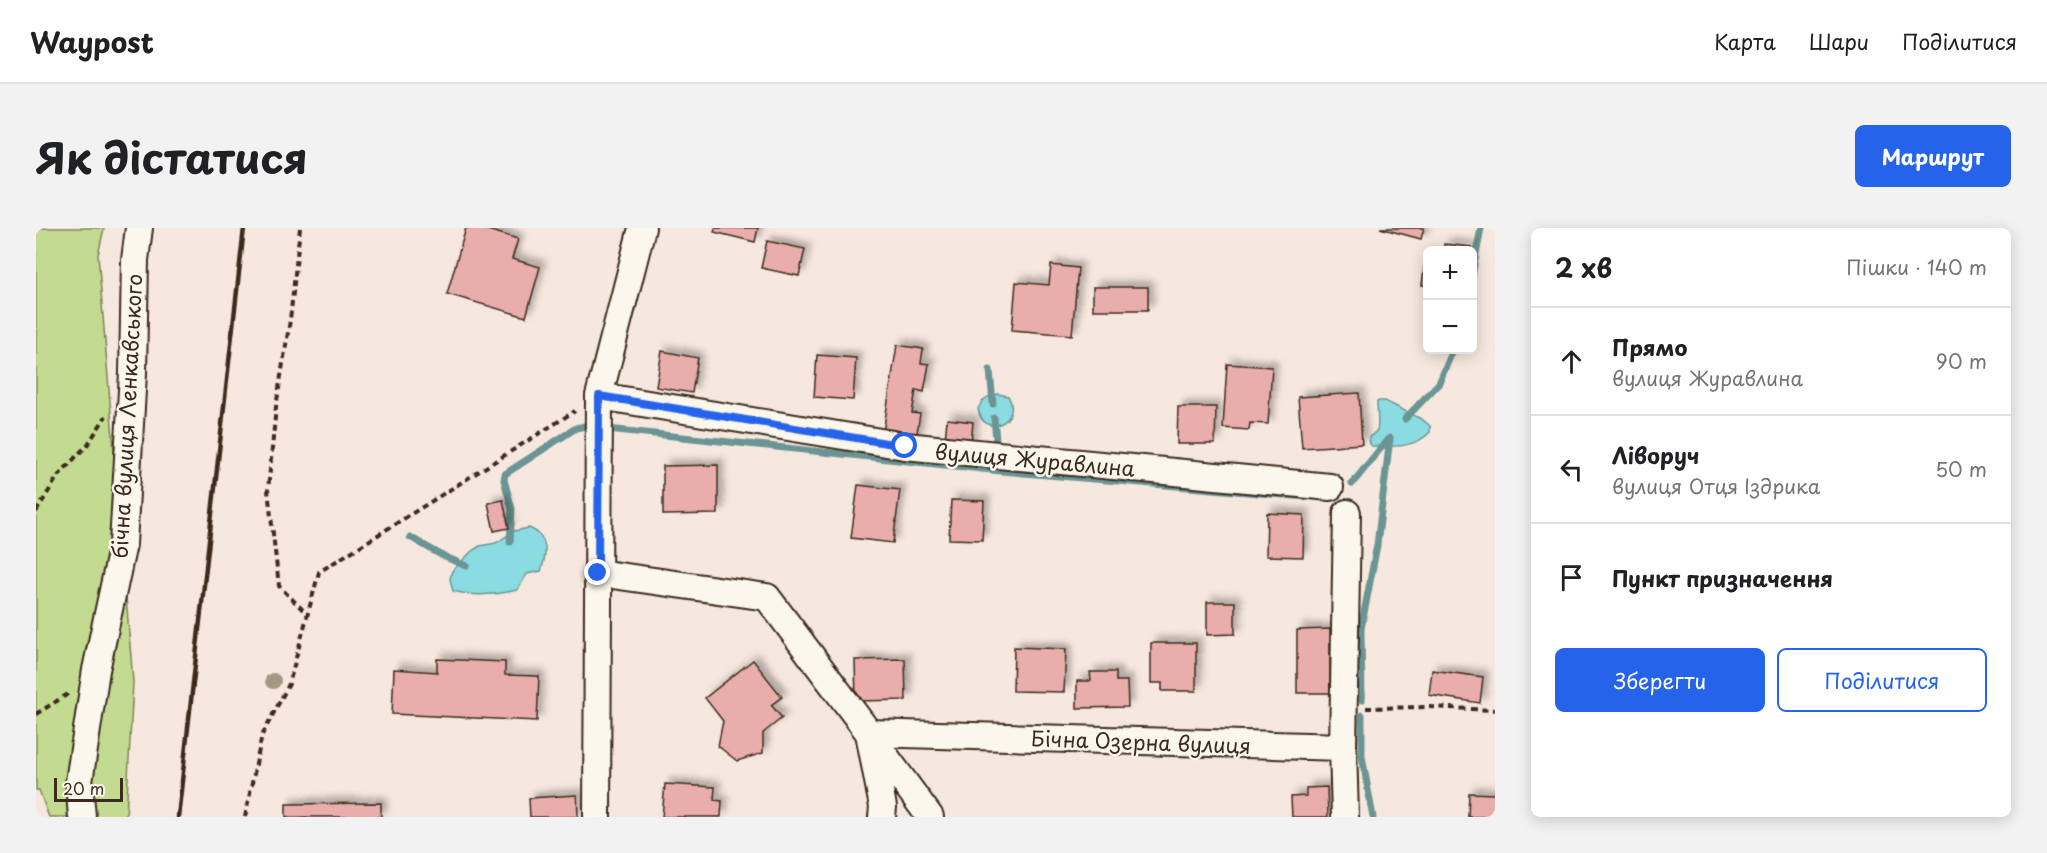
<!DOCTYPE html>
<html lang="uk">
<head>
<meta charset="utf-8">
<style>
	body { margin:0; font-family:"Playpen Sans",sans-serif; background:#f2f2f2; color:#202124 }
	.controls { position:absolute; right:18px; top:18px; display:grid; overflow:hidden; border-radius:9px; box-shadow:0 3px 15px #0003 }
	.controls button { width:54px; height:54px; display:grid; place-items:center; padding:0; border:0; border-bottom:2px solid #e0e0e0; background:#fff; color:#202124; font:30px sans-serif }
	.scale { position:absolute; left:18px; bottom:15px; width:69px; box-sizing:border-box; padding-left:6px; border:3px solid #3b2a1e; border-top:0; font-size:16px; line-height:21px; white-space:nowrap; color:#3b2a1e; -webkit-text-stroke:4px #fbf7ec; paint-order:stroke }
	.stop { position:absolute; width:18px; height:18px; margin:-14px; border:4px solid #2563eb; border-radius:50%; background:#fff }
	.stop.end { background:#2563eb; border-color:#fff; box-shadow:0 2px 6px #0008 }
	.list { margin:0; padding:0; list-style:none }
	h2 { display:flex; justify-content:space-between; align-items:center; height:78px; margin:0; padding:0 24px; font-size:26px }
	h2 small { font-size:20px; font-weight:400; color:#757577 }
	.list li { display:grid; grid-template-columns:39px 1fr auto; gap:18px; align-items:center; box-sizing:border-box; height:108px; padding:0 24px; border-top:2px solid #e0e0e0 }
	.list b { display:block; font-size:22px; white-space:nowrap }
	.list p { margin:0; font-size:20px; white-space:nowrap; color:#757577 }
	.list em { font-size:20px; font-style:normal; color:#757577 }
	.actions { display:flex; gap:12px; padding:18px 24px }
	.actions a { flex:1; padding:14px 0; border:2px solid #2563eb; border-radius:9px; text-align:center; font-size:21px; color:#2563eb }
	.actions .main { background:#2563eb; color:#fff }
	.icon { flex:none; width:33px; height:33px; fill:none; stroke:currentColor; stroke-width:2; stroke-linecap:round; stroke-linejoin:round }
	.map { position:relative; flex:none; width:1459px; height:589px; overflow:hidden; border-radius:9px }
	header { display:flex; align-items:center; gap:36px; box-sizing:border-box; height:84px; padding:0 30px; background:#fff; border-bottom:2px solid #e0e0e0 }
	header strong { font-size:28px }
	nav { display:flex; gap:33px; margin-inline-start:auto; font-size:21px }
	.intro { display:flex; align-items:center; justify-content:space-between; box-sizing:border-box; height:144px; padding:0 36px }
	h1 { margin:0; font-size:42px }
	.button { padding:15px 27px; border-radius:9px; background:#2563eb; color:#fff; font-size:21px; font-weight:700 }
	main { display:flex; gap:36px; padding:0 36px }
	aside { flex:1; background:#fff; border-radius:9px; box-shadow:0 3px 15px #0003 }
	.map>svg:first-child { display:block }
</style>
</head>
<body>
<header>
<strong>Waypost</strong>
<nav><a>Карта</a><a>Шари</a><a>Поділитися</a></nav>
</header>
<div class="intro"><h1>Як дістатися</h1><a class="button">Маршрут</a></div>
<main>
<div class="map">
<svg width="1459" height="589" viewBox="0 0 1459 589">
	<defs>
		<filter id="shadow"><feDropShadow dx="5.5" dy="-5.5" stdDeviation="3" flood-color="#0004"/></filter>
	</defs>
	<rect width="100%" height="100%" fill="#f7e8df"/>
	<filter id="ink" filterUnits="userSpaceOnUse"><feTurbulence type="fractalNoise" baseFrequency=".0167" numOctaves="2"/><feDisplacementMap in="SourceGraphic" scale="12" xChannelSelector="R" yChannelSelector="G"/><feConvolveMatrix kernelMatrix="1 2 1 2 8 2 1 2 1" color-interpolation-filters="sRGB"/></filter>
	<g filter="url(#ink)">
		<path fill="#c3db91" stroke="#7f8258" stroke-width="1.5" d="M0,0H68L62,27L97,454L90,589H13L3,562H0Z"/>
		<path fill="#8bdce2" stroke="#6b9594" stroke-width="1.5" d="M962,166L972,168C987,192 948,213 942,181C946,171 952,168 962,166Z
			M1343,173H1349L1387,192L1394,198V204C1380,220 1356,219 1336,218L1334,216L1333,209C1336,207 1339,205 1341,202C1343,198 1341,179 1341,174Z
			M493,300C513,308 511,326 505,343L491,346L481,362C460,367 438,369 417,363L414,351L416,343L436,323L444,318L460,315L478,303Z"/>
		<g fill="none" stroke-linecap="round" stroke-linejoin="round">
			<path stroke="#6b9594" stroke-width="7" d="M1436,48L1445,0
				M954,142L957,176
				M958,190L960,212
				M1369,191L1403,155L1417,122
				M572,201L965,243L1271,269
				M1316,256L1352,211
				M374,309L405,327L430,338
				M474,314L476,281L468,252L469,246L540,200L549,198
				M1326,472L1325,401L1341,317L1354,210
				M1326,487V528L1337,589"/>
		</g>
		<path fill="#e9aeab" stroke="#3b2a1e" stroke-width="1.5" filter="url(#shadow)" d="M430,0H445L482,11L476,31L504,39L490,89L411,66Z
			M679,0H722L719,14L678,4Z
			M1344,0H1388L1385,11Z
			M731,13L769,21L763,48L725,40Z
			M1408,16L1436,19V22H1408Z
			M1390,26H1392V57H1386Z
			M1015,37L1042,40L1036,107L976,102L980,54L1013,57Z
			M1057,59H1112V82H1057Z
			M861,117L887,121L885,135L893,136L888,164L880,162L876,185L884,186L879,217L846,211Z
			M626,123L662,130L656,165L620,159Z
			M781,127L820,130L817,172L778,169Z
			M1191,136L1236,139L1232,196L1214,195L1213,202L1187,200Z
			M1323,165L1326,216L1266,220L1262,169Z
			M1142,179H1180L1179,216H1141Z
			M911,191L937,194L935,216L909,213Z
			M682,237V286L627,287V238Z
			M822,257L864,262L857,315L815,310Z
			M467,272L473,300L458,303L452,275Z
			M915,272L948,273L946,312L913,311Z
			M1231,285L1268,287L1267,329L1230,328Z
			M1171,374H1199V406L1171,407Z
			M1294,401V465H1261V402Z
			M1115,415H1160V463H1126V455H1115Z
			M978,419L1030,421L1028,464L977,463Z
			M401,431L469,434V447L503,448L501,493L356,486L358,441L401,444Z
			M869,431L870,472L820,473L819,432Z
			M717,432L746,469L735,477L746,490L727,505V525L701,533L682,518L687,493L669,470Z
			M1396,442L1447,449L1444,475L1393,467Z
			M1054,444H1080V453H1091L1092,479L1041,480V453H1055Z
			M629,556L679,559L678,572L686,573L685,589H626Z
			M1291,559L1292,589H1256L1255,569L1270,568V560Z
			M1433,565L1459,566V589H1432Z
			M541,567L542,589H494L493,570Z
			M345,575V589H250V576Z"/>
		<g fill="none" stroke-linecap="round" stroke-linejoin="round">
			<g stroke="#3b2a1e" stroke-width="30">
				<path id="minor" d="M563,168L869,218L1294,259
					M562,345L731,369L833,505L847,579L846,589
					M833,505L1307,519L1309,589
					M836,510L894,589
					M1307,519L1311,285
					M46,589L43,554L60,442L87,316L97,145L99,32L103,0
					M561,589L563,168L606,0"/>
			</g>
			<path stroke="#3b2a1e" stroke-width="4" stroke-dasharray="6 4.5" stroke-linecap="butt" d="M264,0L254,92L240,179L232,262L243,358L272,387
				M0,284L22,248L52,216L70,188
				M1330,480L1392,479L1459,482
				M0,486L32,466
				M209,589L226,507L253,456L283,344L539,183"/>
			<use href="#minor" stroke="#fbf7ec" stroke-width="26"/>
			<path stroke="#3b2a1e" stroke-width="4.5" d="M142,589L208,0"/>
		</g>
		<circle fill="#a29885" cx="237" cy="453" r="8"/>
	</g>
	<g fill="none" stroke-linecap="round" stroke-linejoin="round" filter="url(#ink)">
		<path stroke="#2563eb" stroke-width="8" d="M562,345L563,168L869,218"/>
	</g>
	<g text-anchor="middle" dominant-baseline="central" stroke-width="5" stroke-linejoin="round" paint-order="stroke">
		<g font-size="21" fill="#3b2a1e" stroke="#fbf7ec">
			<text transform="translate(90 188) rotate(-87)">бічна вулиця Ленкавського</text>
			<text transform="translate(999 231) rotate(5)">вулиця Журавлина</text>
			<text transform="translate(1105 513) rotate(2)">Бічна Озерна вулиця</text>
		</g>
	</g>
</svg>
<div class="controls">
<button>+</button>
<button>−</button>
</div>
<div class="scale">20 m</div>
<div class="stop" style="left:869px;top:218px"></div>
<div class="stop end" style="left:562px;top:345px"></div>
</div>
<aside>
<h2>2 хв<small>Пішки · 140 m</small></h2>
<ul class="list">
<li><svg class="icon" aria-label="ahead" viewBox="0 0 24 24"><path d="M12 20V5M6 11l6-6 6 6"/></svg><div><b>Прямо</b><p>вулиця Журавлина</p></div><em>90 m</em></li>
<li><svg class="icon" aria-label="left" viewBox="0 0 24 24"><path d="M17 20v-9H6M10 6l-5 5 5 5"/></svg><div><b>Ліворуч</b><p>вулиця Отця Іздрика</p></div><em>50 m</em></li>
<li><svg class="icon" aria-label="arrive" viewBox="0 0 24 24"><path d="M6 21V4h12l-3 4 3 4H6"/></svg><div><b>Пункт призначення</b></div></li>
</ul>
<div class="actions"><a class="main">Зберегти</a><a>Поділитися</a></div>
</aside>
</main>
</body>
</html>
